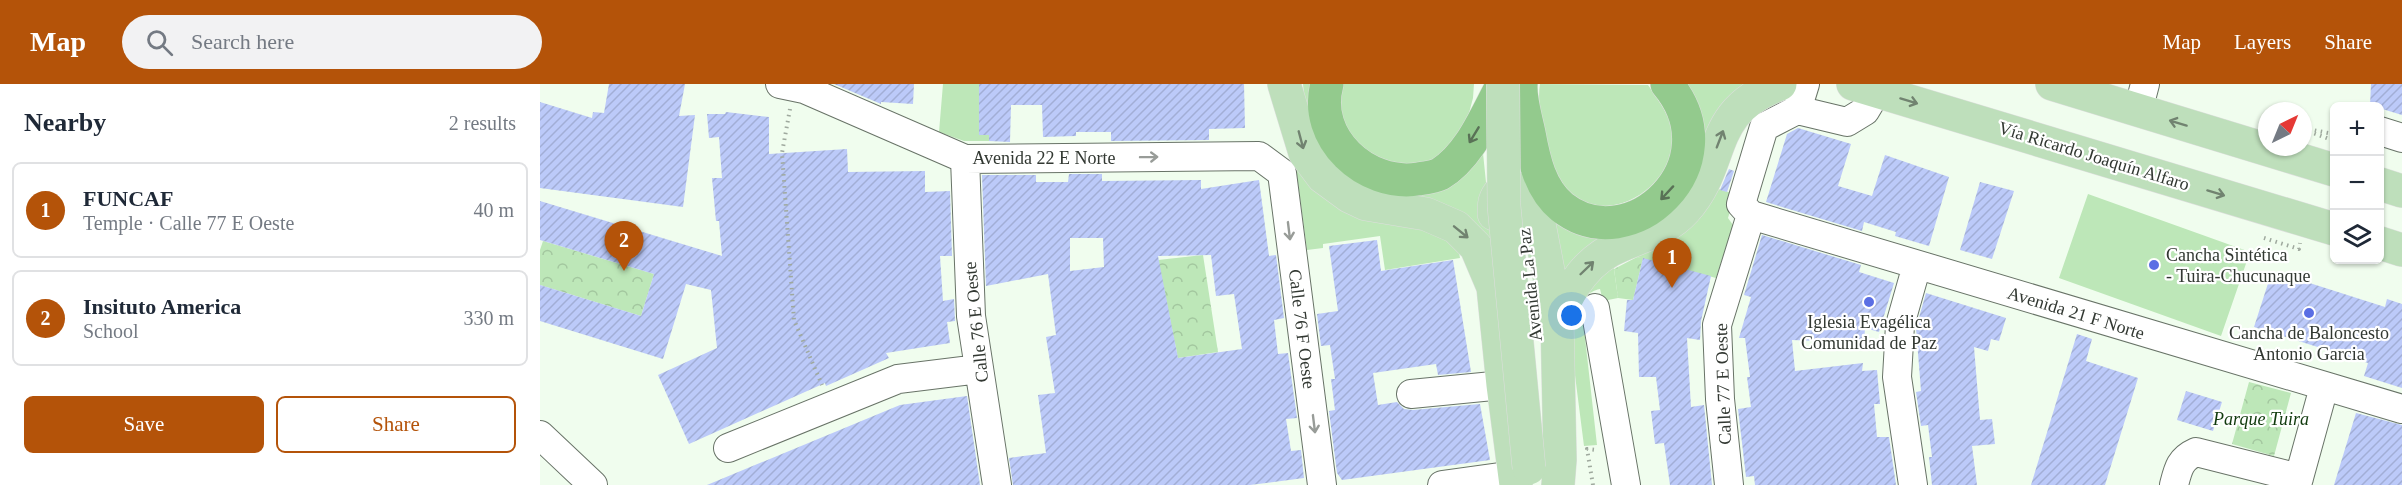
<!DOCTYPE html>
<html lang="en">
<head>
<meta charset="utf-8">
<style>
	body { margin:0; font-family:Georgia,serif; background:#f2f2f3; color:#1f2937 }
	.controls { position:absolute; right:18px; top:18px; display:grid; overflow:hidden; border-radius:9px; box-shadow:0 2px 4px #0004 }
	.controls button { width:54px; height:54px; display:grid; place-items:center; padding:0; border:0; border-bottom:2px solid #e0e1e3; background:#fff; color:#1f2937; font:30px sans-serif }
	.compass { position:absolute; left:1718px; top:18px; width:54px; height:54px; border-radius:50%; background:#fff; box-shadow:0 2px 4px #0004; rotate:43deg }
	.you { position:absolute; left:1032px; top:232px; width:21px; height:21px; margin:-15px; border:4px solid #fff; border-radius:50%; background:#1a73e8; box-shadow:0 0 0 9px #1a73e833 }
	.badge { display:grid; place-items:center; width:39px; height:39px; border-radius:50%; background:#b45309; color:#fff; font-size:20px; font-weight:700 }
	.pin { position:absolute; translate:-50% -50px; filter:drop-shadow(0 2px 3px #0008) }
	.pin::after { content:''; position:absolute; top:32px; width:21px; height:18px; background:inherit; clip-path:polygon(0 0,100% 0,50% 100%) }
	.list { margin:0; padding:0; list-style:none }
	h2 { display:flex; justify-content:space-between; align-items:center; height:78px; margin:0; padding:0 24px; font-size:26px }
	h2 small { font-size:20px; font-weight:400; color:#747a83 }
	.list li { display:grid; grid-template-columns:39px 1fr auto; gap:18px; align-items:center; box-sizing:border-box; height:96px; margin:0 12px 12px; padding:0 12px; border:2px solid #e0e1e3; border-radius:9px }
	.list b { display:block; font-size:22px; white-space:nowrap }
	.list p { margin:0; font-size:20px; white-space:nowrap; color:#747a83 }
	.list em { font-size:20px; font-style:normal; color:#747a83 }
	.actions { display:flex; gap:12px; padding:18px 24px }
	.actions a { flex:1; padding:14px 0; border:2px solid #b45309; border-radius:9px; text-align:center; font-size:21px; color:#b45309 }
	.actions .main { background:#b45309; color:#fff }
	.icon { flex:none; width:33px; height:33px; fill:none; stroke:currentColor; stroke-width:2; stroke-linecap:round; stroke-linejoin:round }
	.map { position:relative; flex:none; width:1862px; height:401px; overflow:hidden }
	header { display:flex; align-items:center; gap:36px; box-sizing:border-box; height:84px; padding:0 30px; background:#b45309; color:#fff }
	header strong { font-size:28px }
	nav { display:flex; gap:33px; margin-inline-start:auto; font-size:21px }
	.search { width:420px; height:54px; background:#f2f2f3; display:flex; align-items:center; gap:15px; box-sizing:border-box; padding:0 21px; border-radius:33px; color:#747a83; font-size:22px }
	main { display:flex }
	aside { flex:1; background:#fff }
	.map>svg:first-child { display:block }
</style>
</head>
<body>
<header>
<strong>Map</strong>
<div class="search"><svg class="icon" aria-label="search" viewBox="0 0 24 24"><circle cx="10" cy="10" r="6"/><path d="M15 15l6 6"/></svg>Search here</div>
<nav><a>Map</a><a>Layers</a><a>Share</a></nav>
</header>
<main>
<aside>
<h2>Nearby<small>2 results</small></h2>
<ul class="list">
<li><span class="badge">1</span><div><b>FUNCAF</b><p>Temple · Calle 77 E Oeste</p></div><em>40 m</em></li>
<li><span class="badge">2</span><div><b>Insituto America</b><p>School</p></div><em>330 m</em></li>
</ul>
<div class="actions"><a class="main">Save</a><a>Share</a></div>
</aside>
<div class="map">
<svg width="1862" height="401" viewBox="0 0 1862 401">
	<defs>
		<pattern id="park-crowns" width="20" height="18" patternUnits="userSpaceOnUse" patternTransform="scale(1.5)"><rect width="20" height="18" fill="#bde7b8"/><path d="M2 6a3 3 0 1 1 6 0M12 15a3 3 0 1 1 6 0" fill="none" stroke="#a3c79f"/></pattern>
		<pattern id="building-hatch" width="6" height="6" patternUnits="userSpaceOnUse" patternTransform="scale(1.5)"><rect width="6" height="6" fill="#bccaf9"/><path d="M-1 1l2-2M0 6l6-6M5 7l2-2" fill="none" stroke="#a2aed6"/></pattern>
	</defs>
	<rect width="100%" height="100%" fill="#f0fdee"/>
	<path fill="#bde7b8" d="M403,0H439V51H449V57H424L399,48Z
		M763,0H777C776,21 777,58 790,76C796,86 809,92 820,97C863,118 914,106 943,69L952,157C940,146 927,133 912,125C893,115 870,114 849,112C818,108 784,91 772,59C766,41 765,20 763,0Z
		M801,0H934L933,14L924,48L898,77L857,82L816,62L799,32Z
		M1000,0L1108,1C1116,13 1127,27 1131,41C1147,106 1046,161 1010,86C1006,78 1006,64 1005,55C1002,36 997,18 1000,0Z
		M1139,0H1207C1192,10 1178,24 1170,41C1157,70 1157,100 1132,124C1097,159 1045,145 1018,197L1011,142L1005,130C1020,137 1036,145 1052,146C1107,150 1156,107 1156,52C1155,34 1148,16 1139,0Z
		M755,76L852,131L917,156L920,174L845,186L840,152L783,160V164L767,166Z
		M1175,104L1195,110L1188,134L1193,141L1176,194L1097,173L1112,164Z
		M1548,110L1710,168L1681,252L1519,194Z
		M1073,178L1078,214L1063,217L1060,205C1047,208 1044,214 1042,227L1057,361L1044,362L1030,252L1039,207Z"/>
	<path fill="url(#park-crowns)" d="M3,157L114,190L101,232L0,201V166Z
		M663,171L678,268L638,274L618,176Z
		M1097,173L1103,174L1093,216L1078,214L1074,185Z
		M1709,298L1751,309L1734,372L1692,360Z"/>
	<path fill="url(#building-hatch)" fill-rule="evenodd" d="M69,0H145L139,32L155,31L143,123L0,104V18L52,34L53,28L64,29Z
		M294,0H374L373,20L341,18V20Z
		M439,0H704L705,44L669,45V56L571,57V48H536V52L503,53L502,21H471L470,58L449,57V51H439Z
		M1831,0H1862V31L1839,24V22H1830Z
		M186,28L229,33V70L307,65L308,88L385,87V108L410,107L412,172H400L403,217L414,215L415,237L407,238L410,259L346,269L349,274L286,302L285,299L149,360L118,291L177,264L171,206L146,200L123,275L0,237V201L101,232L114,190L0,156V117L182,172L179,137H176L172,94H182L179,53L169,54L167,30H185Z
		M1258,44L1311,60L1298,102L1332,112L1345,71L1409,93L1389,162L1355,152L1356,148L1324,138L1322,147L1226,118L1247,50Z
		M1189,85L1194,87L1187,108L1180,106Z
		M529,90H562V97L661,96V105L719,96L729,172L736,171L744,234L734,236L738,270L748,269L757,334L746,335L751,367L761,366L764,394L710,401H473L469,374L506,369L498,311L515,309L506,253L516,251L508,190L446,202L442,91H496V98H528ZM530,154H563L564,183L530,187ZM671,171L676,212L694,210L702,265L638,274L618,172Z
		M1440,98L1474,107L1452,175L1420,166Z
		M1222,151L1321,181L1319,188L1354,199L1339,248L1325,244L1324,259L1252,256L1255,287L1323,279L1322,287L1337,286L1340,320H1334L1337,353H1349L1356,401H1215L1214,392L1206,393L1198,325L1211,323L1207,293H1210L1205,254H1199L1211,213L1204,211Z
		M837,156L841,187L913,176L931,288L898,291L896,280L833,289L838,321L857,318L864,325L873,326L940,320L950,376L802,396L797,389L789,327L795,326L791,295H795L790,261L781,262L777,230L798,227L789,162Z
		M1103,174L1171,192L1161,237L1160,256L1147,254L1151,323L1164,321L1172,401H1130L1124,359L1115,360L1111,327L1120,326L1116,293H1099L1098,249L1084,247L1087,216H1093Z
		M1732,187L1845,223L1847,215L1862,220V304L1824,292L1828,279L1714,243Z
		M1386,209L1466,234L1459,257L1451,255L1448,267L1434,263L1440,336L1452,335L1455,360L1432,362L1437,401H1392L1389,373H1392L1388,341L1381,342L1376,308L1381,307L1376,244Z
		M1537,250L1552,255L1546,277L1598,294L1565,401H1491Z
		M1646,307L1682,318L1673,347L1637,336Z
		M427,312L440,401H167L360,321Z
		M1816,329L1862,341V401H1794Z"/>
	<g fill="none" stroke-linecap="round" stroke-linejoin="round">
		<g stroke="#687367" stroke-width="30">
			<path id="minor" d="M240,0L264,5L425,75L719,72L742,89L782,401
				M1257,26L1265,0
				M1598,27L1605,0
				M1840,47L1862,54
				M425,75L431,232L457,401
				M1211,131L1862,325
				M1211,131L1201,120L1224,43L1257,26L1307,38L1325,27L1337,7
				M1055,224L1086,401
				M871,310L963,301
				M0,351L53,401
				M188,364L358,295L439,285
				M902,401L974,391
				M1189,401L1180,315L1177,241L1211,131
				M1373,401L1357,293L1360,241L1377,181
				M1634,401C1638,385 1640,375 1656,368L1759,394
				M1757,401L1784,303"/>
		</g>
		<g stroke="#dedfde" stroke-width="34">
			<path id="major" d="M744,0L765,69L783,93L809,112L826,120L886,130L916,143L936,163L953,203L963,301L976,401
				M1313,0L1794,145
				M1512,0L1794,86
				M1840,100L1862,107
				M954,130C954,124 954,116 958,111C963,103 984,104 990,110C993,113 994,120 996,124L1017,233
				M1840,159L1862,166
				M1018,401L1020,376L1017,233C1032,201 1047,175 1082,161C1105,151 1128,145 1145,126C1188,78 1164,29 1240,0"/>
		</g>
		<g stroke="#dedfde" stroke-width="34">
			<path id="highway" d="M787,0C772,54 826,103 878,95C885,94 894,93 900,90C931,71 946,30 963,0
				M981,0C980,16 986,34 989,49C994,76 1000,105 1022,123C1090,177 1194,80 1127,0"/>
		</g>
		<path stroke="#9fa99e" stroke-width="4" stroke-dasharray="1.5 4.5" stroke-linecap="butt" d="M250,25L242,69L254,236L282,301
			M1763,44L1793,50L1792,56L1773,49
			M1724,154L1759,165L1760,159
			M1053,401L1047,365L1056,366"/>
		<use href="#minor" stroke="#fff" stroke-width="28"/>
		<use href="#major" stroke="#bedfbb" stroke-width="33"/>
		<use href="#highway" stroke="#93ca8d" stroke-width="33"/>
		<g stroke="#dedfde" stroke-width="34" stroke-linecap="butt">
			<path id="major-bridge" d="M963,0L964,122L989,384"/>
		</g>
		<use href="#major-bridge" stroke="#bedfbb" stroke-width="33"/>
	</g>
	<defs><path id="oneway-shaft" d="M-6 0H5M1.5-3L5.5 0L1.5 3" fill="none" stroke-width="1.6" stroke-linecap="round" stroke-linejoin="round" transform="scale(1.5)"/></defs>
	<g stroke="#718370">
		<use href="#oneway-shaft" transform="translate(1369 17) rotate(17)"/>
		<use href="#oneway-shaft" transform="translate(1638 39) rotate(-163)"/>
		<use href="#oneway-shaft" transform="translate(1180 55) rotate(-69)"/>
		<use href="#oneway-shaft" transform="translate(761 56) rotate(75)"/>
		<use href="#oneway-shaft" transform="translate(1676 109) rotate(17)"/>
		<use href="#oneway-shaft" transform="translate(921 148) rotate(39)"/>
		<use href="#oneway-shaft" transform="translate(1047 184) rotate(-44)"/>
	</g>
	<g stroke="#597256">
		<use href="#oneway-shaft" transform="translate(934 51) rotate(121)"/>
		<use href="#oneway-shaft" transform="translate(1127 109) rotate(133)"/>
	</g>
	<g stroke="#989c98">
		<use href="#oneway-shaft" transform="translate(609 73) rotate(-1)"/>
		<use href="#oneway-shaft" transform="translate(749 147) rotate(83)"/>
		<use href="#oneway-shaft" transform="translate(774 340) rotate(83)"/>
	</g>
	<g fill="#5a6ee4" stroke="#fff" stroke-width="2">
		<circle cx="1614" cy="181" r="6"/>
		<circle cx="1329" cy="218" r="6"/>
		<circle cx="1769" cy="229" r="6"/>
	</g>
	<g text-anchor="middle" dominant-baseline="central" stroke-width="4.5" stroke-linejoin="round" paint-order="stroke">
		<g font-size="18" fill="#323832" stroke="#fff">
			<text transform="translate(1554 72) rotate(17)">Vía Ricardo Joaquín Alfaro</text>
			<text x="504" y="74">Avenida 22 E Norte</text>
			<text transform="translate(990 201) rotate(-96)">Avenida La Paz</text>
			<text transform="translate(1536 229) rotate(17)">Avenida 21 F Norte</text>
			<text transform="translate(436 238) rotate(-96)">Calle 76 E Oeste</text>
			<text transform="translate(762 245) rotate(83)">Calle 76 F Oeste</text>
			<text transform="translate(1183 300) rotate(-92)">Calle 77 E Oeste</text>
		</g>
		<g font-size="18" fill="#323832" stroke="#fff">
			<text x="1626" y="171" text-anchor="start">Cancha Sintética<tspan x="1626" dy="21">- Tuira-Chucunaque</tspan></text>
			<text x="1329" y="238">Iglesia Evagélica<tspan x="1329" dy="21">Comunidad de Paz</tspan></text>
			<text x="1769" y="249">Cancha de Baloncesto<tspan x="1769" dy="21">Antonio Garcia</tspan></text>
		</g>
		<g font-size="18" font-style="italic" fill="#103a0d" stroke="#fff">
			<text x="1721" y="335">Parque Tuira</text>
		</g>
	</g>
</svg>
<div class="controls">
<button>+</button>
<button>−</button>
<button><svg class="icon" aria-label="layers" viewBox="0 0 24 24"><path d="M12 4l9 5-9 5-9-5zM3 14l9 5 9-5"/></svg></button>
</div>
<svg class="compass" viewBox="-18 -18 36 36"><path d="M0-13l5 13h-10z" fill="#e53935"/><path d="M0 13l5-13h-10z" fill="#747a83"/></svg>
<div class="you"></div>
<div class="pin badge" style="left:1132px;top:204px">1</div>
<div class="pin badge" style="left:84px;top:187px">2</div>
</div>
</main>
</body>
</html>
